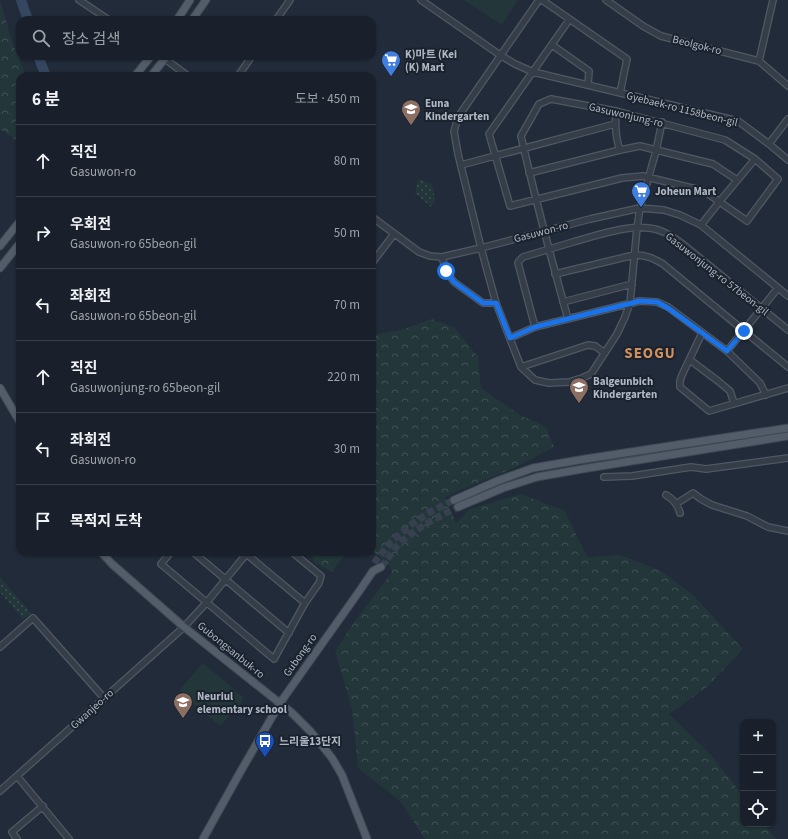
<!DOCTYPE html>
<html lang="ko">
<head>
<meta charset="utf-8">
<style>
	body { margin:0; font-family:"Source Sans 3","Noto Sans KR",sans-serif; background:#222833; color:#f1f3f6 }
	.controls { position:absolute; right:12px; bottom:12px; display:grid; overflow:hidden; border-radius:8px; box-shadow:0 1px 3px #0004 }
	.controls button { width:36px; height:36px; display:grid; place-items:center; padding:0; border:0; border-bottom:1px solid #373e47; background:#19202b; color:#f1f3f6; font:20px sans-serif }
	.stop { position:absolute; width:12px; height:12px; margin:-9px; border:3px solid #1a73e8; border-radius:50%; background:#fff }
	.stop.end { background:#1a73e8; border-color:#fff; box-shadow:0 1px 4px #0008 }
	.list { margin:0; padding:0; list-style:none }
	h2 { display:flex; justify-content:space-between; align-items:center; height:52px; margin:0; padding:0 16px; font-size:17px }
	h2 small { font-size:13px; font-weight:400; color:#9fa3a9 }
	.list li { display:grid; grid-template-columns:26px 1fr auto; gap:12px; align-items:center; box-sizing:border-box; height:72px; padding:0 16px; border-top:1px solid #373e47 }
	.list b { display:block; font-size:15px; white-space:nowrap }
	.list p { margin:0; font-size:13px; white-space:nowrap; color:#9fa3a9 }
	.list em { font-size:13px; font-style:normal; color:#9fa3a9 }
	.icon { flex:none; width:22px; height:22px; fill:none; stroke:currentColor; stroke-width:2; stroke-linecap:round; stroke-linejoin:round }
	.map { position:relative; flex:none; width:788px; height:839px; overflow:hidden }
	.search { position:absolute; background:#19202b; box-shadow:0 1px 3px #0004; left:16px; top:16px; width:360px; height:44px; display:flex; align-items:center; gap:10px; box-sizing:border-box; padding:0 14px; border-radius:12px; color:#9fa3a9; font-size:15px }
	.panel { position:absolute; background:#19202b; box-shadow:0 1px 3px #0004; left:16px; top:72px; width:360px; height:484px; border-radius:12px }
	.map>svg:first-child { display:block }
</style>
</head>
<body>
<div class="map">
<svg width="788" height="839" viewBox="0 0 788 839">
	<defs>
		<pattern id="forest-crowns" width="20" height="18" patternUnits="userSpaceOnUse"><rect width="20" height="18" fill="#23373a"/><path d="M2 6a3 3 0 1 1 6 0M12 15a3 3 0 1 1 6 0" fill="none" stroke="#405255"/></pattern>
		<pattern id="park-dots" width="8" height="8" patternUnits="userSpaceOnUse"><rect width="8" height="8" fill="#23373a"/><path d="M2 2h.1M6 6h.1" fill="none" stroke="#405255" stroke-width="1.8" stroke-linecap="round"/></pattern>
	</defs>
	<rect width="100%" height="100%" fill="#212b39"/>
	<path fill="url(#forest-crowns)" d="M0,1L13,44L26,76H20V143L0,129Z
		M431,319L454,327L478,357L481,388L520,415L546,427L554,447L516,467L458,491L445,497L456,523L470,509L521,494L565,511L587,557L620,555L661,571L691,593L743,649L707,687L669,714L712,756L743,796V824H764L776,839H425L400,801L358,768L352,709L335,651L355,621L392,572L389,565L372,550V335L401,330Z
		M310,552H348L338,563L332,572L315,563Z"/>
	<path fill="url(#park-dots)" d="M418,179L432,184L435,199L431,207L415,193Z
		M0,577L31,613L23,619L0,592Z"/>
	<path fill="#23373a" d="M464,0H518L502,25Z
		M203,663L243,697L242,702L220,726L181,694L180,690L181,688Z"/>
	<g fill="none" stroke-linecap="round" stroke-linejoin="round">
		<path stroke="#354760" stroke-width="10" d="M21,0L28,20
			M38,56L46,76"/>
		<path stroke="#36404e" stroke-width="7" stroke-dasharray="7 3.5" stroke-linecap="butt" d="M374,563L391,542L412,524L430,512L454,500
			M381,567C387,560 392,552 398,545C417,528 435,518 458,507"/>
		<g stroke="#505864" stroke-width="8">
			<path id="minor" d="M79,0L109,20
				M421,0L500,55L515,64L533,72L738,121L769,144L788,160
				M539,0L458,117L454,131L458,154L481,248L496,303L521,367L535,380L549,383L569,382L582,378L591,374L617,334L625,317L630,303L637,228L640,208L656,151L662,122
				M542,0L627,59L620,93
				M606,0L643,26L661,36L759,61L788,86
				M276,20L290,0
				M552,45L589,71L588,85
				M161,56L188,76
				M759,61L773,0
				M238,76L252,56
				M616,111C615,125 615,137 620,150
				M769,144L788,119
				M461,165L615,124
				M529,173L620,150L640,146L713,164L737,180
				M372,217L419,252L430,256L442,257L481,248L590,219L640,208L664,210L680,215L701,225L788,296
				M701,225L720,201L755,159
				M442,257L446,271L454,282L483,303H496
				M372,263L394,234
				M555,274L634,255C646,255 653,258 663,264L788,367
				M563,302L632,284
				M568,319C551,258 535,198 521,136L539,104L551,99L616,111L725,140L755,159L778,179L747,221L704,191L643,176L622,178L510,206L489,134L569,20
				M535,327L518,263L519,261L523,257C540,252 556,247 573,242C598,235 636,221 661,231C670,234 677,240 684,245L788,330
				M702,333L682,375L680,381V387L709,411L788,388
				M510,338L535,327L640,301L657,302L668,307L727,351L760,383L766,395
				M727,351L778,288
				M690,360L718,381L730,391L734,403
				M521,367L588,345L595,346L605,353
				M604,477L632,476L691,467L706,469L788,458
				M666,495C673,499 678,505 680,513
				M676,504L693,493L701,499L712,505L747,516L768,527L788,531
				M171,552L161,564L274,659L305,603L319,583L321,576L292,552
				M193,552L289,633
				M244,552L305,603
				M0,647L33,618L104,698
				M17,776L69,839
				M0,791L184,627L207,602L248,552
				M17,839L12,832L43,806"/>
		</g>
		<g stroke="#3e4652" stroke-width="9">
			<path id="major" d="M177,20L190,0
				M192,20L206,0
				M135,76L151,56
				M151,76L167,56
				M0,246L20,221
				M0,268L20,243
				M0,388L20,422
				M454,500L497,481L533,468L585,459L788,428
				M458,507L503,488L537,477L588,468L788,436
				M101,552L112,564L184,627L291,712L311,732L332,758L342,775L367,839
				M203,839L238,776L280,703L358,593L373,571L381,567"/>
		</g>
		<use href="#minor" stroke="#353d49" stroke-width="5.5"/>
		<use href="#major" stroke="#535c69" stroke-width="7"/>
	</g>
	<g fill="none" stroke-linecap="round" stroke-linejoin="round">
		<path stroke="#1a73e8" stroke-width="5" d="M446,271L454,282L483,303H496L510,338L535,327L640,301L657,302L668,308L727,351L744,331"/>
	</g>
	<defs>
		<g id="supermarket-pin" transform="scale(1)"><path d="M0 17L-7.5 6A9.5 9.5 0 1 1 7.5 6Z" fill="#3f7fe0" stroke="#1a222e"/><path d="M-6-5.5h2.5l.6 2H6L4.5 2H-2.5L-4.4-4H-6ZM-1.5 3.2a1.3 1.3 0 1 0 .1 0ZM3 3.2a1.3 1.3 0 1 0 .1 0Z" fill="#fff"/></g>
		<g id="school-pin" transform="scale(1)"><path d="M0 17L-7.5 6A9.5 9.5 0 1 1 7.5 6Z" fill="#8d6e63" stroke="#1a222e"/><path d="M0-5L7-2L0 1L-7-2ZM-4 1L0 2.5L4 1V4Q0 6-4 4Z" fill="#fff"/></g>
		<g id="bus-pin" transform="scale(1)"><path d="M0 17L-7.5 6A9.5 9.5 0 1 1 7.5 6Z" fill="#1a4fb4" stroke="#1a222e"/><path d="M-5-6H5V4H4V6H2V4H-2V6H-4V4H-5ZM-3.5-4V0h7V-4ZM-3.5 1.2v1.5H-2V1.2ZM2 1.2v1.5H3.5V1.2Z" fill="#fff"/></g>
	</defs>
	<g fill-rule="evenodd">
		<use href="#supermarket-pin" x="391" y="60"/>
		<use href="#school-pin" x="411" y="109"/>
		<use href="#supermarket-pin" x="641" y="191"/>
		<use href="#school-pin" x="579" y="387"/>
		<use href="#school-pin" x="183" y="702"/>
		<use href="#bus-pin" x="265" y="741"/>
	</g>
	<g text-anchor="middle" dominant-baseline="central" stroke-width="4" stroke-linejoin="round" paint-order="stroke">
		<g font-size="11" fill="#b0b8c5" stroke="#1a222e">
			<text transform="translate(697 45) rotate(14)">Beolgok-ro</text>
			<text transform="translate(682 109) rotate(14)">Gyebaek-ro 1158beon-gil</text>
			<text transform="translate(626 115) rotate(13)">Gasuwonjung-ro</text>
			<text transform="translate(541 232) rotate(-15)">Gasuwon-ro</text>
			<text transform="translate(717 274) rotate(38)">Gasuwonjung-ro 57beon-gil</text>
			<text transform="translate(231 650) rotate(39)">Gubongsanbuk-ro</text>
			<text transform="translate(300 655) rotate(-55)">Gubong-ro</text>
			<text transform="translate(92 709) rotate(-42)">Gwanjeo-ro</text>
		</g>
		<g font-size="11" font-weight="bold" fill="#b0b8c5" stroke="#1a222e" text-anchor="start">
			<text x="405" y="54">K)마트 (Kei<tspan x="405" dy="13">(K) Mart</tspan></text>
			<text x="425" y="103">Euna<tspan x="425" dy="13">Kindergarten</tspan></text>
			<text x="655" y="191">Joheun Mart</text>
			<text x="593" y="381">Balgeunbich<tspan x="593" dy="13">Kindergarten</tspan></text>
			<text x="197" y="696">Neuriul<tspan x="197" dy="13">elementary school</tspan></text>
			<text x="279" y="741">느리울13단지</text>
		</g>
		<g font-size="15" font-weight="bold" letter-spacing="1" fill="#d28f5e" stroke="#1a222e">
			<text x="650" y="353">SEOGU</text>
		</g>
	</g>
</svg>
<div class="controls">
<button>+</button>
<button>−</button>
<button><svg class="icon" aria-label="locate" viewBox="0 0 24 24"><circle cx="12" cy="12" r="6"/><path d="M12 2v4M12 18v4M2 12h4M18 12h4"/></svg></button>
</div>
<div class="stop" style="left:446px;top:271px"></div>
<div class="stop end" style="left:744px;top:331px"></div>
<div class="search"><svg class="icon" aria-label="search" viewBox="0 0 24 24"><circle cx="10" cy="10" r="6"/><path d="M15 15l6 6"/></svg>장소 검색</div>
<section class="panel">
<h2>6 분<small>도보 · 450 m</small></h2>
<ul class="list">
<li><svg class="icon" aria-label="ahead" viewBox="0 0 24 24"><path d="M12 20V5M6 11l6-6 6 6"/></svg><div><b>직진</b><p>Gasuwon-ro</p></div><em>80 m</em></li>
<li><svg class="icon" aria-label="right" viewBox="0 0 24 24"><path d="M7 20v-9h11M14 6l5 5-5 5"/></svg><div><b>우회전</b><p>Gasuwon-ro 65beon-gil</p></div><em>50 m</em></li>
<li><svg class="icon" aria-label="left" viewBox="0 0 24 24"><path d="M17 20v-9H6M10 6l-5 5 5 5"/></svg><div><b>좌회전</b><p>Gasuwon-ro 65beon-gil</p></div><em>70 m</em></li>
<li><svg class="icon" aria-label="ahead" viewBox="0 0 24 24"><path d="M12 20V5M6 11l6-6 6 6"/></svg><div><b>직진</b><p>Gasuwonjung-ro 65beon-gil</p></div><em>220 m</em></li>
<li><svg class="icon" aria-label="left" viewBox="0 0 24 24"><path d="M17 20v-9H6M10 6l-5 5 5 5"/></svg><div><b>좌회전</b><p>Gasuwon-ro</p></div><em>30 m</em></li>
<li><svg class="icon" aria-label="arrive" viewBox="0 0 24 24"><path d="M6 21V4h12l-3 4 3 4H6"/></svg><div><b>목적지 도착</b></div></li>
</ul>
</section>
</div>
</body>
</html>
